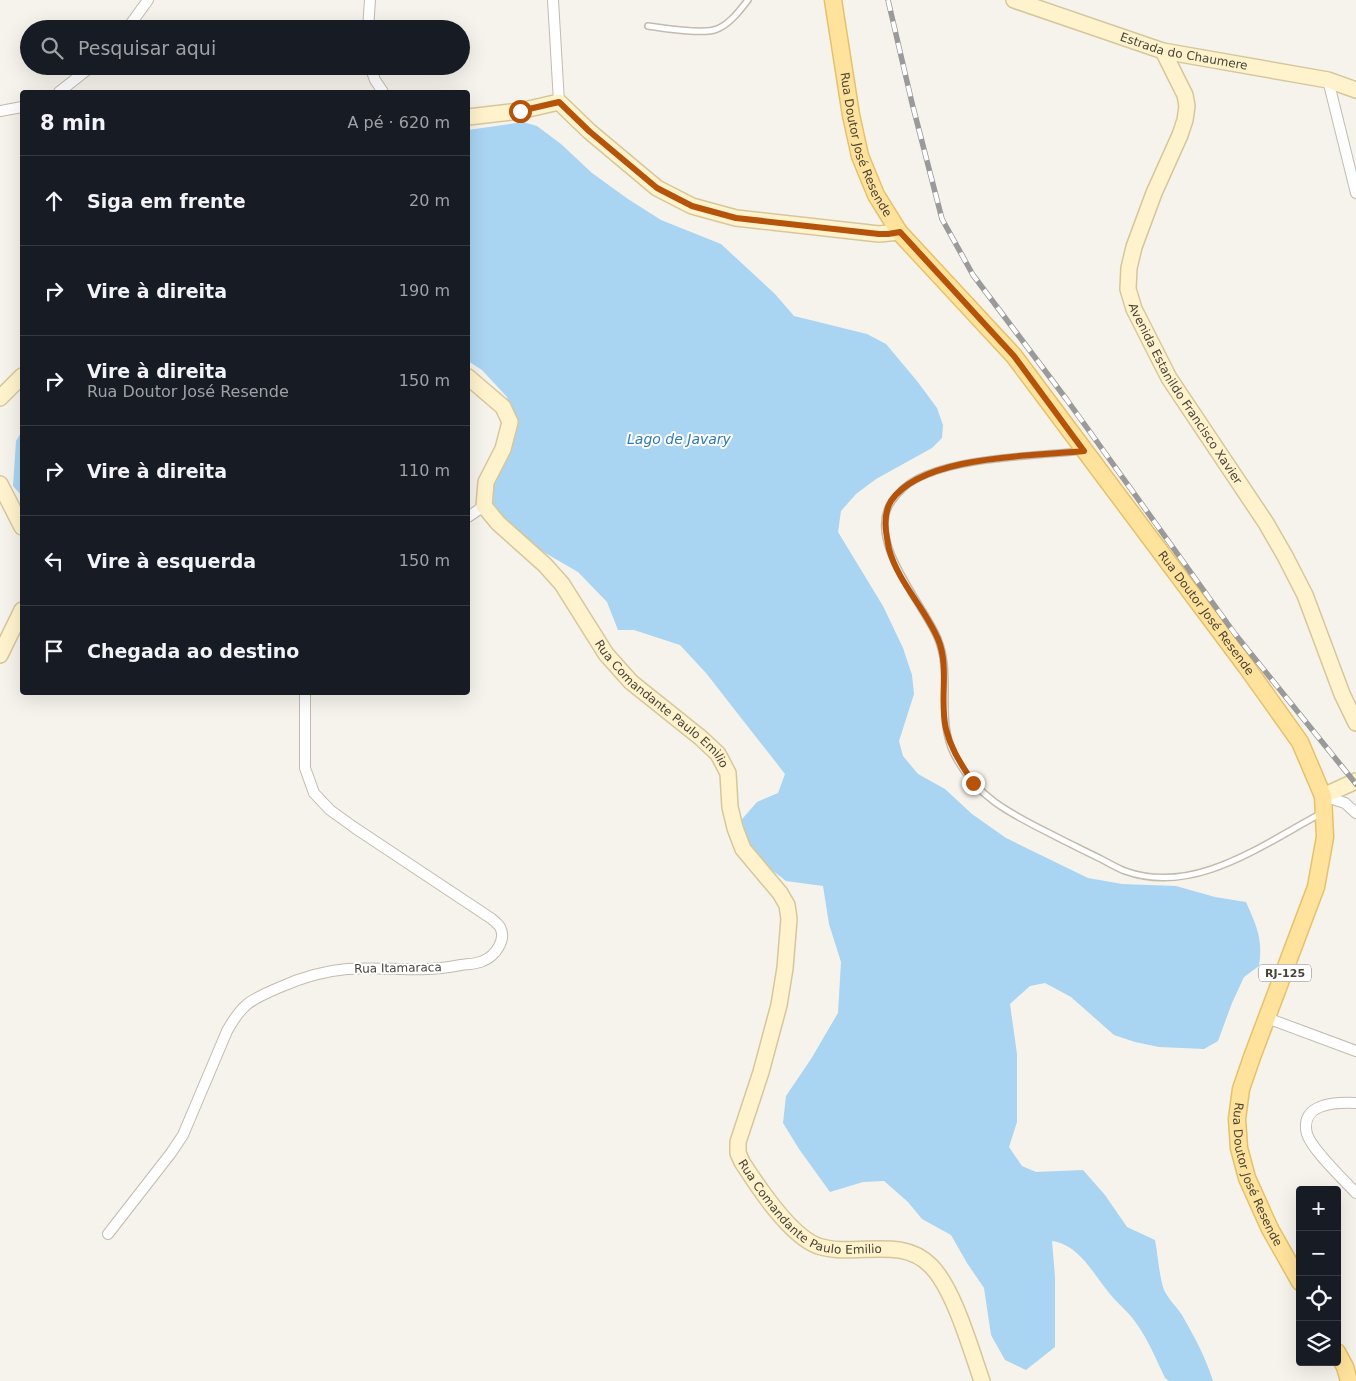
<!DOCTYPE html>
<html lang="pt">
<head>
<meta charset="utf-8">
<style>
	body { margin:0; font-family:"DejaVu Sans",sans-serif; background:#20242c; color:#f1f3f6 }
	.controls { position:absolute; right:15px; bottom:15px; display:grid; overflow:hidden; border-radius:5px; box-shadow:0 5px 20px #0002 }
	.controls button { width:45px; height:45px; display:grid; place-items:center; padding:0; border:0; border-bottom:1px solid #363941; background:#171b24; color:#f1f3f6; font:25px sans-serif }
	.stop { position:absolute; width:15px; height:15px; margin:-11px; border:4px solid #b45309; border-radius:50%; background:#fff }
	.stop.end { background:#b45309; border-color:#fff; box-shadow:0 1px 5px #0008 }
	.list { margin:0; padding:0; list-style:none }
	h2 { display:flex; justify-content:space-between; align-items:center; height:65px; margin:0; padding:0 20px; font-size:21px }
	h2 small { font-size:16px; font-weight:400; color:#9ea1a6 }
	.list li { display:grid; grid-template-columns:32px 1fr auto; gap:15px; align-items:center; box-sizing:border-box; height:90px; padding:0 20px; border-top:1px solid #363941 }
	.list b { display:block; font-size:19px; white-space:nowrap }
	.list p { margin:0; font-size:16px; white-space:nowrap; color:#9ea1a6 }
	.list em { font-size:16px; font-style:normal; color:#9ea1a6 }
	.icon { flex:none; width:28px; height:28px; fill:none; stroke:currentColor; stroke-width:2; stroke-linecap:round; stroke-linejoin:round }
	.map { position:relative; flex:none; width:1356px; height:1381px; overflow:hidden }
	.search { position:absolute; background:#171b24; box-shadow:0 5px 20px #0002; left:20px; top:20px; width:450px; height:55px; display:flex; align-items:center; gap:12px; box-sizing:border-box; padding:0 18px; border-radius:28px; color:#9ea1a6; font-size:19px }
	.panel { position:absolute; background:#171b24; box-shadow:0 5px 20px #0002; left:20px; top:90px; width:450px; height:605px; border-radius:5px }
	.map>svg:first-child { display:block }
</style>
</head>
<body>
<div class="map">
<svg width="1356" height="1381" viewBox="0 0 1356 1381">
	<rect width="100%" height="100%" fill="#f6f3ec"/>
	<path fill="#a9d4f2" d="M523,122L537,126L561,144L592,173L628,199L661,220L721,244L775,294L794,316L867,334L886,344L917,381L937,408L943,425L942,438L932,448L876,479L856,494L841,511L838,532L883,606L903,648L912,675L914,694L899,741L903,756L918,774L945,789L972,814L1006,838L1088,878L1122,884L1176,886L1215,897L1246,902C1257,927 1263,939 1259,966L1244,977L1232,1003L1218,1041L1204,1049L1159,1047L1135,1042L1114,1035L1071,997L1045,983L1030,986L1010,1004L1017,1054V1122L1009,1147L1022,1166L1036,1172L1083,1170L1105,1195L1127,1227L1155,1240C1158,1255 1159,1276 1164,1290C1169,1300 1176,1306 1182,1315C1194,1336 1206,1358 1213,1381H1169L1165,1378C1156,1359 1148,1339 1136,1323C1129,1312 1118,1304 1110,1294C1093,1274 1080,1245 1052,1241L1055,1277V1347L1026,1370L1005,1360L991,1335L984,1288L967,1263L951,1235L922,1219L908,1202L884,1181L863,1182L830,1192L799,1149L783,1123L786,1096L811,1059L838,1013L841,962L829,924L823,886L786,881L749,852L736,826L757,802L778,793L785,774L706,673L680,645L634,630H618L607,602L578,572L516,536L492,512L495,466L512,430L507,397L482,370L468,361V130Z
		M22,431V496L13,486L16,441Z"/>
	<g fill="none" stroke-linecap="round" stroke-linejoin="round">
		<g stroke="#c2bbae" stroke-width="8">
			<path id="lane" d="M648,26C664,28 704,35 717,29C730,24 740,10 748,0
				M1082,451C1035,456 956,457 915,480C907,484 898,493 892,501C864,540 924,604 938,639C953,676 936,718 954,754C975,796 1009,813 1049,833C1066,842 1083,850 1101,859C1109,863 1117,868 1125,871C1194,896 1262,845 1320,814"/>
		</g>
		<g stroke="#c2bbae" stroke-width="12">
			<path id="street" d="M553,0L559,102
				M127,29L148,0
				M368,29L370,0
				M370,66L375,80L383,92
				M1328,80L1356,193
				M59,92L92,66
				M0,111L22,107
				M468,517L484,506
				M1323,796L1345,803L1356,813
				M1267,1018L1356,1051
				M1356,1103C1336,1102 1299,1103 1307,1134C1312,1150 1344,1180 1356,1193
				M108,1234L171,1153L183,1135L227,1031C242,1004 250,1000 278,988C300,978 323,971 347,969C373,967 401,970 427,969C438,969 450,967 461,965C468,964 477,964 483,961C495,956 507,940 500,927C498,924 494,921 492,919L355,828L330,810L314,793L305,768V692"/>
		</g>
		<g stroke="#d6c79b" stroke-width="18">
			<g id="secondary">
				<path id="s1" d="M1014,0L1163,51L1328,80L1356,90"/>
				<path id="s2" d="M1163,51L1185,95L1187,106L1185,120L1180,135L1154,193L1134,247L1129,268L1128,289L1134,309L1169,378L1266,523L1285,556L1305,595L1342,694L1356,723"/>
				<path d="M468,117L520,111L559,102L589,131L657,188L692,206L736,218L879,234L899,232"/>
				<path id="s3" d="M468,377L503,407L510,422L503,449L486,482L484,506L498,523L545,565L562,584L606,654L631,682L701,738L718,754L728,773L730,807L735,828L743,849L780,893L787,905L789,919L785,968L779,1005L761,1072L738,1142V1153L742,1162C758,1187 790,1236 818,1246C855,1258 901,1235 931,1266C954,1289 971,1350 982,1381"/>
				<path d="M0,398L22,376"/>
				<path d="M0,484L22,527"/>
				<path d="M0,655L22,610"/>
				<path d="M1323,796L1356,781"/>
			</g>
		</g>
		<g stroke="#e6c16a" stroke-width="19">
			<g id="primary">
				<path id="s4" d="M833,0L851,115L860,156L876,195L899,232L1014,356L1248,669L1300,742L1323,796L1325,837L1316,887L1252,1057L1241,1089L1237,1119L1239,1148L1247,1178L1270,1229L1300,1282"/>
				<path d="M1337,1352L1345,1367L1349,1381"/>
			</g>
		</g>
		<use href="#lane" stroke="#fff" stroke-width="5"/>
		<use href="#street" stroke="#fff" stroke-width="10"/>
		<use href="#secondary" stroke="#fff3cd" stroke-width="15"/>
		<use href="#primary" stroke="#ffe39c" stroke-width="16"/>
		<g stroke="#9a9a9a" stroke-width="5.5">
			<path id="rail" d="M888,0L912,103L942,219L973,275L1067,400L1235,634L1356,784"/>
		</g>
		<use href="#rail" stroke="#fff" stroke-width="4" stroke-dasharray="11" stroke-linecap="butt"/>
	</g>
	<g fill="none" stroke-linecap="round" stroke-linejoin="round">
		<path stroke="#b45309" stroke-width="6" d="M520,111L559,102L589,131L657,188L692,206L736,218L879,234H888L900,232L1014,356L1084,451C1033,456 922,455 891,501C882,516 886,533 889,549C898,582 925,608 938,639C950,668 939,700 946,729C951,750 962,765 973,783"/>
	</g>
	<g text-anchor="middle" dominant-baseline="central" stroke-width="4" stroke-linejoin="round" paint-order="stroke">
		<rect fill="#fff" stroke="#817c74" stroke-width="1" x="1259" y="964.5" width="52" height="17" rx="4"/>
		<g font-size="11" font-weight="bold" fill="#4b4439">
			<text x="1285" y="973">RJ-125</text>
		</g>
		<g font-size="12" fill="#4b4439" stroke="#fff">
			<text stroke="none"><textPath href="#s1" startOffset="178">Estrada do Chaumere</textPath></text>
			<text stroke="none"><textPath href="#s4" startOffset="149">Rua Doutor José Resende</textPath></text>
			<text stroke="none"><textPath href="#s2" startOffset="374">Avenida Estanildo Francisco Xavier</textPath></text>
			<text stroke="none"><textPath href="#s4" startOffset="734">Rua Doutor José Resende</textPath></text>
			<text stroke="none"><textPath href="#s3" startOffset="420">Rua Comandante Paulo Emilio</textPath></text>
			<text transform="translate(398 968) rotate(-1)">Rua Itamaraca</text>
			<text stroke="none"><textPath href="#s4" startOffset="1349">Rua Doutor José Resende</textPath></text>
			<text stroke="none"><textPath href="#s3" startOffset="1020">Rua Comandante Paulo Emilio</textPath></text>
		</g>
		<g font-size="14" font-style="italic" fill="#2e7ab2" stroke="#fff">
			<text x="679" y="439">Lago de Javary</text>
		</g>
	</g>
</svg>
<div class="controls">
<button>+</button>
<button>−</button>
<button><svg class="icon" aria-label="locate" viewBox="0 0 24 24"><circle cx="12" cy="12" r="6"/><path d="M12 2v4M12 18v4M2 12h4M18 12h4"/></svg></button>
<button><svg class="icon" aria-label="layers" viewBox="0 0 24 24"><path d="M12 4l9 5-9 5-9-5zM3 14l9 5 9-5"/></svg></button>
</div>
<div class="stop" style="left:520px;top:111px"></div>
<div class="stop end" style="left:973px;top:783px"></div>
<div class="search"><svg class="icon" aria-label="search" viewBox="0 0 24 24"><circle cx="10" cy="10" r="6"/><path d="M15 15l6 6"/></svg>Pesquisar aqui</div>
<section class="panel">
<h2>8 min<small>A pé · 620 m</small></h2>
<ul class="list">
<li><svg class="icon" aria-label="ahead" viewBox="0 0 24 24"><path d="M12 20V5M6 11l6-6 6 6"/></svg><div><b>Siga em frente</b></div><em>20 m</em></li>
<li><svg class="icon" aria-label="right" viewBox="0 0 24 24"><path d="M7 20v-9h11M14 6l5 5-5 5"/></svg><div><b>Vire à direita</b></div><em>190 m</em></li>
<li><svg class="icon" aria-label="right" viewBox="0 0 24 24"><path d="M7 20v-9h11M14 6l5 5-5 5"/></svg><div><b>Vire à direita</b><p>Rua Doutor José Resende</p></div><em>150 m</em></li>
<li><svg class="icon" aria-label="right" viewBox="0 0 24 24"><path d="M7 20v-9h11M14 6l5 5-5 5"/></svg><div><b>Vire à direita</b></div><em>110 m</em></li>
<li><svg class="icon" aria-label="left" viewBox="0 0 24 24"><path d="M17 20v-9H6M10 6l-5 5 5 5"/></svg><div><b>Vire à esquerda</b></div><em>150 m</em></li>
<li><svg class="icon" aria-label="arrive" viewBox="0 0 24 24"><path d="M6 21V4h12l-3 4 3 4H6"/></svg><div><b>Chegada ao destino</b></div></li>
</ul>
</section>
</div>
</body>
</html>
